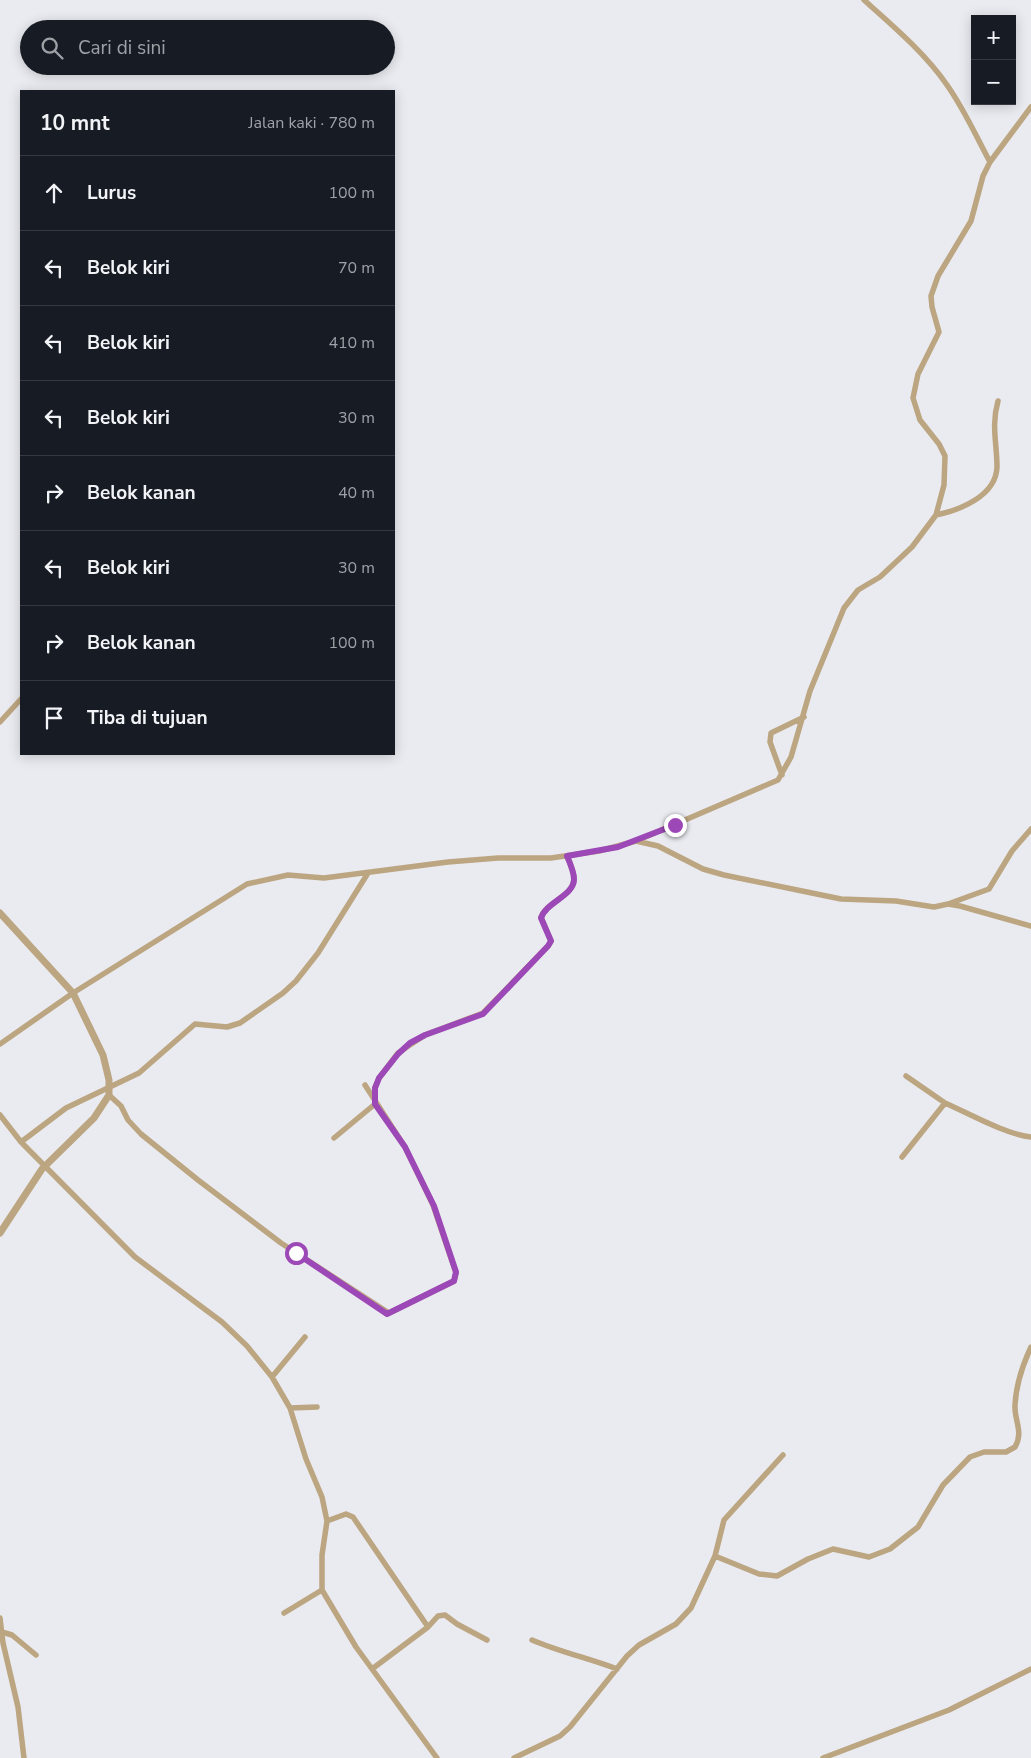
<!DOCTYPE html>
<html lang="id">
<head>
<meta charset="utf-8">
<style>
	body { margin:0; font-family:"Nunito Sans",sans-serif; background:#242831; color:#f1f3f6 }
	.controls { position:absolute; right:15px; top:15px; display:grid; overflow:hidden; border-radius:0px; box-shadow:0 2px 12px #0003 }
	.controls button { width:45px; height:45px; display:grid; place-items:center; padding:0; border:0; border-bottom:1px solid #363941; background:#171b24; color:#f1f3f6; font:25px sans-serif }
	.stop { position:absolute; width:15px; height:15px; margin:-11px; border:4px solid #9c48b6; border-radius:50%; background:#fff }
	.stop.end { background:#9c48b6; border-color:#fff; box-shadow:0 1px 5px #0008 }
	.list { margin:0; padding:0; list-style:none }
	h2 { display:flex; justify-content:space-between; align-items:center; height:65px; margin:0; padding:0 20px; font-size:21px }
	h2 small { font-size:16px; font-weight:400; color:#9ea1a6 }
	.list li { display:grid; grid-template-columns:32px 1fr auto; gap:15px; align-items:center; box-sizing:border-box; height:75px; padding:0 20px; border-top:1px solid #363941 }
	.list b { display:block; font-size:19px; white-space:nowrap }
	.list em { font-size:16px; font-style:normal; color:#9ea1a6 }
	.icon { flex:none; width:28px; height:28px; fill:none; stroke:currentColor; stroke-width:2; stroke-linecap:round; stroke-linejoin:round }
	.map { position:relative; flex:none; width:1031px; height:1758px; overflow:hidden }
	.search { position:absolute; background:#171b24; box-shadow:0 2px 12px #0003; left:20px; top:20px; width:375px; height:55px; display:flex; align-items:center; gap:12px; box-sizing:border-box; padding:0 18px; border-radius:28px; color:#9ea1a6; font-size:19px }
	.panel { position:absolute; background:#171b24; box-shadow:0 2px 12px #0003; left:20px; top:90px; width:375px; height:665px; border-radius:0px }
	.map>svg:first-child { display:block }
</style>
</head>
<body>
<div class="map">
<svg width="1031" height="1758" viewBox="0 0 1031 1758">
	<rect width="100%" height="100%" fill="#eaebf0"/>
	<g fill="none" stroke-linecap="round" stroke-linejoin="round">
		<path stroke="#bca581" stroke-width="5.5" d="M864,0C892,25 925,53 947,85C964,109 976,136 990,162
			M936,515C960,510 996,496 997,467C997,443 991,426 998,401
			M0,722L21,699
			M782,775L770,742L771,733L804,717
			M636,841L658,846L703,869L724,875L807,892L841,899L896,901L934,907L948,904L960,906L1031,926
			M948,904L989,889L1012,851L1031,829
			M0,1044L73,993L247,884L288,875L324,878L448,862L498,858H551L599,851L636,841L778,780L791,757L810,691L844,608L858,590L880,577L912,547L936,515L944,485L945,456L939,444L920,420L913,398L918,374L939,332L932,307L931,296L938,276L971,221L983,176L990,162L1031,107
			M906,1076L945,1103
			M109,1095L121,1106L128,1120L141,1134L198,1180L281,1243L389,1313L454,1281L456,1273L433,1205L405,1147L365,1085
			M0,1115L21,1142L135,1257L222,1322L247,1346L272,1377L290,1408L306,1459L322,1497L327,1521L322,1555V1590L356,1647L437,1758
			M334,1138L375,1104V1088L379,1078L398,1053L425,1035L483,1013L548,946L551,941L541,917C546,902 574,896 574,879C574,872 570,863 567,856
			M21,1142L66,1108L139,1073L195,1024L227,1027L240,1023L283,993L296,981L318,953L368,873
			M902,1157L945,1103C968,1113 1007,1135 1031,1137
			M272,1377L305,1337
			M290,1408L317,1407
			M327,1521L346,1514L353,1517L428,1627
			M715,1556L759,1574L777,1576L808,1559L833,1549L869,1557L890,1549L918,1527L943,1485L970,1457L984,1452H1006L1015,1447C1024,1432 1014,1420 1015,1405C1016,1386 1023,1364 1031,1347
			M284,1613L322,1590
			M0,1618L3,1643L18,1707L24,1758
			M2,1632L12,1635L36,1655
			M532,1640C560,1652 588,1658 617,1669
			M372,1669L428,1627L438,1616L445,1615L457,1624L487,1640
			M514,1758L560,1736L570,1727L627,1656L639,1645L676,1624L691,1608L715,1556L724,1520L783,1455
			M823,1758L949,1710L1031,1669"/>
		<path stroke="#bca581" stroke-width="7" d="M0,913L73,993L103,1055L109,1080V1095L94,1118L42,1169L0,1233"/>
	</g>
	<g fill="none" stroke-linecap="round" stroke-linejoin="round">
		<path stroke="#9c48b6" stroke-width="6" d="M296,1253L387,1314L454,1281L456,1272L434,1206L405,1147L375,1104V1088L379,1078L398,1054L410,1043L425,1035L483,1014L548,946L551,941L541,918C546,902 574,896 574,879C574,872 570,863 567,856L618,847L675,825"/>
	</g>
</svg>
<div class="controls">
<button>+</button>
<button>−</button>
</div>
<div class="stop" style="left:296px;top:1253px"></div>
<div class="stop end" style="left:675px;top:825px"></div>
<div class="search"><svg class="icon" aria-label="search" viewBox="0 0 24 24"><circle cx="10" cy="10" r="6"/><path d="M15 15l6 6"/></svg>Cari di sini</div>
<section class="panel">
<h2>10 mnt<small>Jalan kaki · 780 m</small></h2>
<ul class="list">
<li><svg class="icon" aria-label="ahead" viewBox="0 0 24 24"><path d="M12 20V5M6 11l6-6 6 6"/></svg><div><b>Lurus</b></div><em>100 m</em></li>
<li><svg class="icon" aria-label="left" viewBox="0 0 24 24"><path d="M17 20v-9H6M10 6l-5 5 5 5"/></svg><div><b>Belok kiri</b></div><em>70 m</em></li>
<li><svg class="icon" aria-label="left" viewBox="0 0 24 24"><path d="M17 20v-9H6M10 6l-5 5 5 5"/></svg><div><b>Belok kiri</b></div><em>410 m</em></li>
<li><svg class="icon" aria-label="left" viewBox="0 0 24 24"><path d="M17 20v-9H6M10 6l-5 5 5 5"/></svg><div><b>Belok kiri</b></div><em>30 m</em></li>
<li><svg class="icon" aria-label="right" viewBox="0 0 24 24"><path d="M7 20v-9h11M14 6l5 5-5 5"/></svg><div><b>Belok kanan</b></div><em>40 m</em></li>
<li><svg class="icon" aria-label="left" viewBox="0 0 24 24"><path d="M17 20v-9H6M10 6l-5 5 5 5"/></svg><div><b>Belok kiri</b></div><em>30 m</em></li>
<li><svg class="icon" aria-label="right" viewBox="0 0 24 24"><path d="M7 20v-9h11M14 6l5 5-5 5"/></svg><div><b>Belok kanan</b></div><em>100 m</em></li>
<li><svg class="icon" aria-label="arrive" viewBox="0 0 24 24"><path d="M6 21V4h12l-3 4 3 4H6"/></svg><div><b>Tiba di tujuan</b></div></li>
</ul>
</section>
</div>
</body>
</html>
